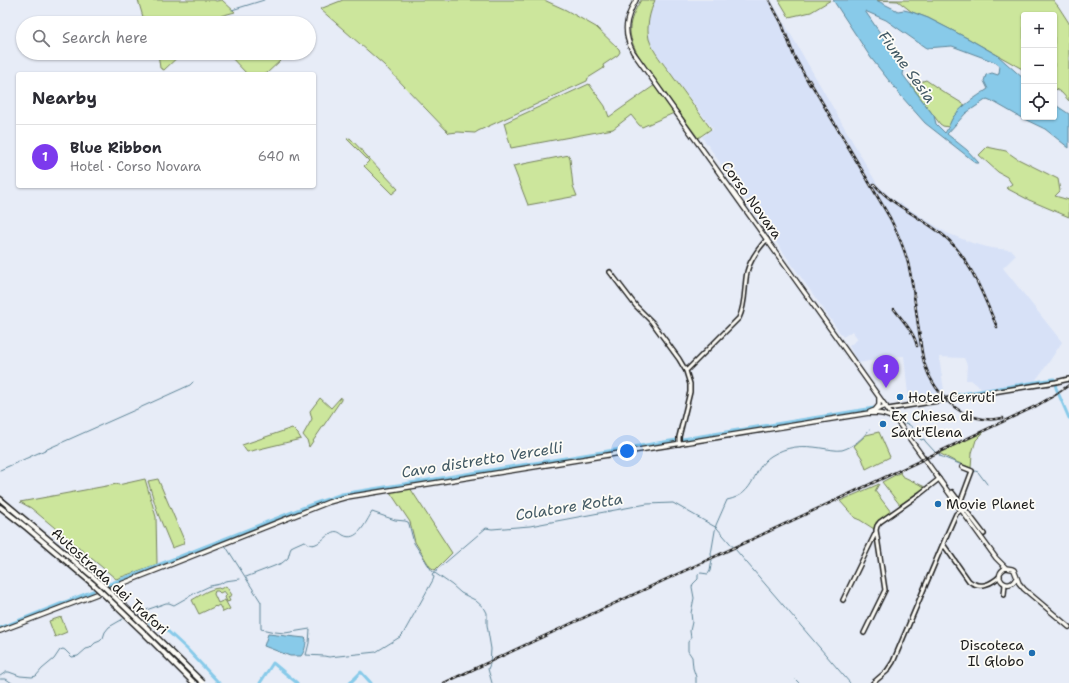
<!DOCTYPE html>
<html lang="en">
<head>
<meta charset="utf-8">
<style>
	body { margin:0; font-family:"Shantell Sans",sans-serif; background:#f2f2f3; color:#2b2b33 }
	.controls { position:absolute; right:12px; top:12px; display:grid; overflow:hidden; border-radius:4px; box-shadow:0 1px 3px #0004 }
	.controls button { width:36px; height:36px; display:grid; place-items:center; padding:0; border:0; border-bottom:1px solid #e1e1e2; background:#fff; color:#2b2b33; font:20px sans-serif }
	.you { position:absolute; left:627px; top:451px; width:14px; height:14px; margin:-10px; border:3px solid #fff; border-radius:50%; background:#1a73e8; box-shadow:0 0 0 6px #1a73e833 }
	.badge { display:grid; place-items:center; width:26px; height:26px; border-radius:50%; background:#7c3aed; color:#fff; font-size:13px; font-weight:700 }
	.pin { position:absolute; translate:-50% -33px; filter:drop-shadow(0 1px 2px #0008) }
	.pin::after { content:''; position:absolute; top:21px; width:14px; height:12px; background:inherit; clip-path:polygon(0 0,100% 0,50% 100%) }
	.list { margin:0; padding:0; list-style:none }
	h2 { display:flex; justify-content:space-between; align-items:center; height:52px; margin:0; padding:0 16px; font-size:17px }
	h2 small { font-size:13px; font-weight:400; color:#7c7c81 }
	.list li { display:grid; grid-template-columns:26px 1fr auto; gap:12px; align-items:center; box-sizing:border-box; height:64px; padding:0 16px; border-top:1px solid #e1e1e2 }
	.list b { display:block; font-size:15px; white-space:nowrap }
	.list p { margin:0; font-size:13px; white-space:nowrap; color:#7c7c81 }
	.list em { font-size:13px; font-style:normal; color:#7c7c81 }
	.icon { flex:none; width:22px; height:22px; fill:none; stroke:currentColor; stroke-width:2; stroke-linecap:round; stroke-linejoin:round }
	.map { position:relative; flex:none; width:1069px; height:683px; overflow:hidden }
	.search { position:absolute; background:#fff; box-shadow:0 1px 3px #0004; left:16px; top:16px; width:300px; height:44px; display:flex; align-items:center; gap:10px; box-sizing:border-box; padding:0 14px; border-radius:22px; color:#7c7c81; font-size:15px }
	.panel { position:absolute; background:#fff; box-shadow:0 1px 3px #0004; left:16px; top:72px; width:300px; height:116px; border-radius:4px }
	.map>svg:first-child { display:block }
</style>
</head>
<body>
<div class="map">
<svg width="1069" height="683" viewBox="0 0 1069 683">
	<rect width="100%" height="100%" fill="#e7ecf7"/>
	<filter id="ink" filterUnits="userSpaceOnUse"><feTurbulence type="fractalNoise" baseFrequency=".025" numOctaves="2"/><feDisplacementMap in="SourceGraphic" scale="8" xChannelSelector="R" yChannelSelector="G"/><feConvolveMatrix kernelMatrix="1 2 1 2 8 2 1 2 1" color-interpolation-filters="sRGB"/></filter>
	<g filter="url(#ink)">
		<path fill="#d7e1f7" d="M655,0H771L877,184L890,197L947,233L972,243L991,248L1010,250L1013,251L1016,255L1003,268L1062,342L1047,365L1035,381L981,390V388L971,380H966L967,365L964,358L939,357L945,397L909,404L904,356H897L858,363L849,346L858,339L852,331L843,337L702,137L713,129L658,56L649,40L648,32V23L650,12Z"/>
		<path fill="#cce69c" stroke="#74815c" d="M138,0H214L216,1L222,0L235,12L213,18L208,23H146L143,17Z
			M343,0H544L566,10L596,27L619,49L620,52L618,55L603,65L604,68L588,78L587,81L478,131L475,133L458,132L449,133L384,65L320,9Z
			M641,0H655C650,12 646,26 649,39C653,52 663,63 671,74C684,92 698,111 711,129L698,138L640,58C626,34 627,23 641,0Z
			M779,0H831L811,12L789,17Z
			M876,0H1053L1058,6L1069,23V101L1062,93L1054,88V15H1024V70L969,39L928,18L912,12L898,1Z
			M158,53H182L164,70L160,68Z
			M227,53H274L281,60L266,74H247Z
			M926,80L942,91L965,105L953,117L949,127L943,126L940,124L911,85Z
			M589,84L605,106L609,117L655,85L674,113L642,127L639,125L631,115L613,129L511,148L504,123Z
			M350,138L398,189L392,194L364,166L369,161L347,139Z
			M987,147L1006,151L1016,158L1058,179L1060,191L1055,196L1069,200V217L1029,200L1006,188L1012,184L1007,177L998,172L979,155Z
			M569,155L570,159L573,186L577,196L528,205L513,166Z
			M341,397V400L309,447L307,440L303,435L312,419L310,411L320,398L331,408Z
			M292,428L298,434L301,439L247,452L242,445Z
			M879,432L890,457L866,469L862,458L854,446L866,435Z
			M984,432L976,440L972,453L971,468L954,461L939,453Z
			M901,472L900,473L902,476L925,487L900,505L882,482Z
			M145,479L156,517L157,564L116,579L109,573L31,508L20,502L117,484L118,485Z
			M158,479L184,540L183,544L172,548L158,514L148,481Z
			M879,484L875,491L891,512L876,522L874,529L860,520L855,518L840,501Z
			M410,488L452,553L435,570L430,567L415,542L410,522L390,492Z
			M226,586L232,595L228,597L230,601L227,602L225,597L227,595L224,591L220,593L218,591H215L214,594L218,603L225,600L230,609L223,612L219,605L216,607L215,606L214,607L199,614L192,600C201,595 208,589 219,588L220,589Z
			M61,617L67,632L55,637L49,621Z"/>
		<path fill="#88cae9" stroke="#5d8497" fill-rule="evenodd" d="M833,0H876L898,11L904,10L912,12L928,18L969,39L997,55L1024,79V117H1054V104L1069,114V148L1045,129L1020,117L992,101L987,99L966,113L947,134L967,150L979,163H976L925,123L902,97L871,58ZM865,11L886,20L926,48L952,46L995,62L1000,66L999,73L998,75L992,73L986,75L984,81L988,89C976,97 963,105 954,116C950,121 949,128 945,133L936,124L934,116L903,75L904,68Z
			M268,634L305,638L306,639C306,645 305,651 301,656H290L264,646Z"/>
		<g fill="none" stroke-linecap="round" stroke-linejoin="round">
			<path stroke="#5d8497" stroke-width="1" d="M232,10L264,0
				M901,423C911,421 916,433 921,440L924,439L925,441L935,452
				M939,454L940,456L962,465
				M0,470L135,410L190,385L193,382
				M972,470L978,472L987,484
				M225,545L261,602V629L275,632L285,633L310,629L309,643L306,655L324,656L329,657L376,652L379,650L400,637L403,634L433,580L434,577L432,574L486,528L492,529L530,526L647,504L673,503L717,528L850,683
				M246,577L282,563L288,558L291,547L295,545L304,541C306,541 307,543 309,544C317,548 325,536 331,533C336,530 339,532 343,535C357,543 366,522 372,512L395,520L405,521L408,522L409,524L414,543L432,571L452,585L461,593L475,600L485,609L487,613V625L491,649L490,664L488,669L492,683
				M138,613L166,603H169L174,605L197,592L210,586L220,584L225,581L240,579
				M0,676L6,672H9L20,676L32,677L36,676L42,669L54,659L60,650L63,649L65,650L72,657L78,656L86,649L90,648L95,643L100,641L103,638L105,632L109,627L123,619
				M0,679H6L12,683
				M796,680L799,683
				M216,683L217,681
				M696,683V677L693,668L692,657L688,651V642L691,638L690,631L692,622L691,613L694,598L692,587L693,584L698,579V574L701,573L708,574L710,571L712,560L711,554L716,525L727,500C757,494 751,469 771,456C787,446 802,445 821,448C828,449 836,451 842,450C853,447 863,438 869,430"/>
			<path stroke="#88cae9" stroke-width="3" d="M955,395L1054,379L1056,388L1069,418
				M933,398L942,397
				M107,585L310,505L342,494L874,408
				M150,623H158L160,624L187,649L219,683
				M0,628L93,591
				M260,683L273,663L297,683
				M350,683L361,672L371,683"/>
			<g stroke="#1c1c1c" stroke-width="6">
				<path id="minor" d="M610,272L636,306L652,322L679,359L686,371L690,384V392L679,437V444
					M686,371L739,318C746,304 744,287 747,272C750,260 759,248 767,239
					M888,409L1056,382L1069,379
					M952,492L984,534
					M960,503L972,471L962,467
					M943,544L969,581C980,589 990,585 1000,576
					M1004,595L1005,584
					M843,600L876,532
					M864,633L885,590L876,530L877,526L880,522L920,494L939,479
					M873,683L887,671L893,662L948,532L956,514L961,510"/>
			</g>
			<g stroke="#1c1c1c" stroke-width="6">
				<path id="major" d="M636,0C625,19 623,33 633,52L894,418
					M875,410L879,405V398
					M870,412L886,406
					M1006,568C990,575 1008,594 1016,578
					M111,588L329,502L347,497L869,413C880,413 888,414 897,421L996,558L1006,568L1012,569L1014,570L1019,583L1024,589L1069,627
					M0,631L97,594"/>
			</g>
			<g stroke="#1c1c1c" stroke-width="7">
				<path id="highway" d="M0,499L97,580
					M0,507L27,528L93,584"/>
			</g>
			<use href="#minor" stroke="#fdfcf7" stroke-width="3"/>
			<use href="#major" stroke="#fdfcf7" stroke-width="3.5"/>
			<use href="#highway" stroke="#fdfcf7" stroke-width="4"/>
			<g stroke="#1c1c1c" stroke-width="2.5">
				<path id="rail" d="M769,0L782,24L794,56L810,85
					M809,80L890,218C897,232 904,247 908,263C914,287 916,314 920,338C921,348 922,359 926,368C932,385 946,403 962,412C975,419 989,421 1003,418
					M874,184C893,206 921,217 943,235C971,258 983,296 997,327
					M894,309C903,321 914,332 917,346
					M444,683L924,459L1036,406L1055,395L1069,385"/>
			</g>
			<use href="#rail" stroke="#fdfcf7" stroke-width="1" stroke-dasharray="3" stroke-linecap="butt"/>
			<g stroke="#1c1c1c" stroke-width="7" stroke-linecap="butt">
				<path id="highway-bridge" d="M97,580L147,628L203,683
					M93,584L143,632L194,683"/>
			</g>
			<use href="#highway-bridge" stroke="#fdfcf7" stroke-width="4"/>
		</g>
	</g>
	<g fill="#1f6fb2" stroke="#fdfcf7" stroke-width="1.5">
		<circle cx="900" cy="397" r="4"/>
		<circle cx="883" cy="424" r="4"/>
		<circle cx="938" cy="504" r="4"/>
		<circle cx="1032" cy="653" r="4"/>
	</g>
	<g text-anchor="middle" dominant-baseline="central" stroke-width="3.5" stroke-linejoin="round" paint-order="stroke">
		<g font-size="14" fill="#1c1c1c" stroke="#fdfcf7">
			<text transform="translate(752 200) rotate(54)">Corso Novara</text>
			<text transform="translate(110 581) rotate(42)">Autostrada dei Trafori</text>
		</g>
		<g font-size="14" fill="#1c1c1c" stroke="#fdfcf7" text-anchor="start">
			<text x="908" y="397">Hotel Cerruti</text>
			<text x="891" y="416">Ex Chiesa di<tspan x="891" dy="16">Sant'Elena</tspan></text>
			<text x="946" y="504">Movie Planet</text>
			<text x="1024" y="645" text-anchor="end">Discoteca<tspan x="1024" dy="16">Il Globo</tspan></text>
		</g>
		<g font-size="15" font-style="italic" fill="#425964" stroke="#fdfcf7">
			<text transform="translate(907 67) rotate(54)">Fiume Sesia</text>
			<text transform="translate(482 460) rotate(-9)">Cavo distretto Vercelli</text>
			<text transform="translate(569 507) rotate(-9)">Colatore Rotta</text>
		</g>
	</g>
</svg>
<div class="controls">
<button>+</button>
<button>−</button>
<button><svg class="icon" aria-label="locate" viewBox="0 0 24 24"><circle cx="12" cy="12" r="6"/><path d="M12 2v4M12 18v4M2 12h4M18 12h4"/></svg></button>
</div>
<div class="you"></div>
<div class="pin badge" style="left:886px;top:388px">1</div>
<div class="search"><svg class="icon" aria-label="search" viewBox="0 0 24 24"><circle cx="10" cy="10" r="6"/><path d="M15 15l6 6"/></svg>Search here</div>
<section class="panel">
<h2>Nearby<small></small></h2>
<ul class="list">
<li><span class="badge">1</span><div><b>Blue Ribbon</b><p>Hotel · Corso Novara</p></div><em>640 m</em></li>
</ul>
</section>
</div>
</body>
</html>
